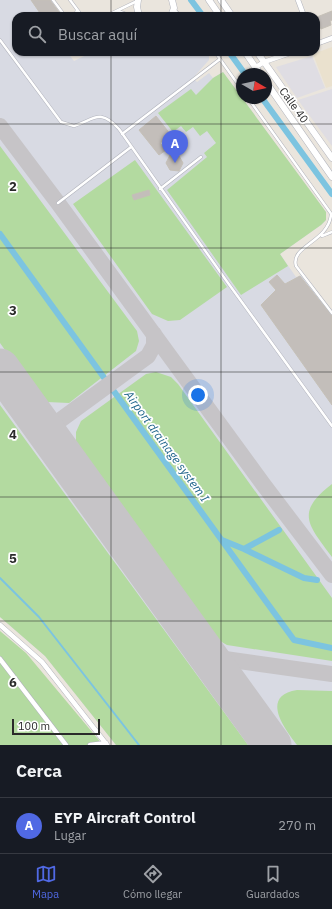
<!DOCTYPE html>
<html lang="es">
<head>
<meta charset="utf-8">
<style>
	body { margin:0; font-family:"IBM Plex Sans",sans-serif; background:#242831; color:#f1f3f6 }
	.compass { position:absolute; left:236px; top:68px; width:36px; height:36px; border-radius:50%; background:#171b24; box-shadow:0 1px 3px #0004; rotate:99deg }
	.scale { position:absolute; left:12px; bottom:10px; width:88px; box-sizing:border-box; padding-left:4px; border:2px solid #2a2a2a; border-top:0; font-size:11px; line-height:14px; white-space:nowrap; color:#2a2a2a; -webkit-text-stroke:3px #fff; paint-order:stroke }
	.you { position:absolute; left:198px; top:395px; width:14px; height:14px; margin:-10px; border:3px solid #fff; border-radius:50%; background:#1a73e8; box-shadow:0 0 0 6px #1a73e833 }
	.badge { display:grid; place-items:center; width:26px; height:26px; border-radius:50%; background:#5069e4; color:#fff; font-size:13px; font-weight:700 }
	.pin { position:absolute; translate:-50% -33px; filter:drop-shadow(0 1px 2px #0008) }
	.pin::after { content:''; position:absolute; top:21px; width:14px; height:12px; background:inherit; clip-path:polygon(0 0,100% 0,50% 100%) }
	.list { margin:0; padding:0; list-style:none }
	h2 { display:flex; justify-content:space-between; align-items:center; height:52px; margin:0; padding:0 16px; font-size:17px }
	h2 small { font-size:13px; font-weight:400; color:#9ea1a6 }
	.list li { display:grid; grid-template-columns:26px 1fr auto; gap:12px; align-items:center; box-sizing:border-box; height:56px; padding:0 16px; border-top:1px solid #363941 }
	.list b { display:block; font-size:15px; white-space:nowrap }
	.list p { margin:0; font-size:13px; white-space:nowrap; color:#9ea1a6 }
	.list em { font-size:13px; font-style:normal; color:#9ea1a6 }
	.icon { flex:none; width:22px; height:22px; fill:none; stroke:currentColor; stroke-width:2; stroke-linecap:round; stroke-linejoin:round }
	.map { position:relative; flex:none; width:332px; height:745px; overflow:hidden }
	.search { position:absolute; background:#171b24; box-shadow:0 1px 3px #0004; left:12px; right:12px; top:12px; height:44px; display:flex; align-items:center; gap:10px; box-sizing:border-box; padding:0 14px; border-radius:12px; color:#9ea1a6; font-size:15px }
	.sheet { height:108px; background:#171b24 }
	nav { display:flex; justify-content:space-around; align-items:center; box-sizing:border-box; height:56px; border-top:1px solid #363941; background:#171b24; font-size:11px; color:#9ea1a6 }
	nav a { display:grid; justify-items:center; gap:2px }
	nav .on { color:#5069e4 }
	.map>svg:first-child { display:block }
</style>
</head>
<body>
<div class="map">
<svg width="332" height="745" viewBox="0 0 332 745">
	<rect width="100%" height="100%" fill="#eae5dd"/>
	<path fill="#dfdde3" d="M312,56L325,88L297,98L276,67Z
		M332,89V146L298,100Z"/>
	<path fill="#eae1ce" d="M332,47V86L326,88L313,54Z"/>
	<path fill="#d8dae3" d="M0,0H51L62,16H16V52H67L74,61L92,52H209V60L193,78L197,82L209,73L213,78L223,72L326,212V220L321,225L280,254L296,277L302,275L332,314V745H116L45,656L0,617Z"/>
	<path fill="#b3daa0" d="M223,72L326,212V220L321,225L280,254L288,266L241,295L167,190L207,157L204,153L216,143L207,131L200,136L193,127L186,132L181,126L173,132L158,113L191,89L196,95L213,78Z
		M0,146L137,331L139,341L136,351L69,403L47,402L38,396L0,343Z
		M135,160L227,287L180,320L168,321L152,314L73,204Z
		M156,372L171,377L178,384L332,598V661L227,645L218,640L187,595L76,445V432L81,421L146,374Z
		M0,405L248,745H116L45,656L0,617Z
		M332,484V557C309,525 294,513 332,484Z
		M0,631L26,653L103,745H0Z
		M297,690L332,691V745H297C284,728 260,696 297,690Z"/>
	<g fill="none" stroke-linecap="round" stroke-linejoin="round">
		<path stroke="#7cc4e0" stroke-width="2" d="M0,578L39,617L139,745"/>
		<path stroke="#7cc4e0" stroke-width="6" d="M191,0L203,16
			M229,52L245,74
			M262,98L332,194
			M0,234L294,640L332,648
			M222,540L244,549L279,530
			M244,549L304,578L317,580"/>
		<path stroke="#c6c4c7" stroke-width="16" d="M0,126L58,203L263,484L332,575
			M36,419L51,423L59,421L148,356L154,345V334
			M55,444L53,434L59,421
			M206,653L218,658L332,674"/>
		<path stroke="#c6c4c7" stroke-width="39" d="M0,368L272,745"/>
	</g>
	<path fill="#c3beba" stroke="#c5c0b7" d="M31,0H50L62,16H42Z
		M332,11V20L330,21L331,25L321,29L317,17Z
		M156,116L171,135L160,143L166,150L159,155L139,130Z
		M170,155L179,156L183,163L179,171L170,170L166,163Z
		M149,190L150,195L134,200L132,195Z
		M277,275L285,284L300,276L332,316V405L261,305L276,290L269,282Z"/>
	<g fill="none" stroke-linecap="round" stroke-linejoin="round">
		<g stroke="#b1b3bc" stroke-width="3.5">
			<path id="lane" d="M53,0L65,16
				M70,0L82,16
				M174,9L180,16
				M118,11L131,16
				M75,16L77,10
				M106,16L137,1
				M0,40L61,122L74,126C95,119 100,108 119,129L228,283L332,426
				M215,52L242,90
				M248,98L332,215
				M122,134L220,59
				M160,189L201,157
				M58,203L131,147
				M331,215C328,242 290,246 296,266L332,313
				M322,236L332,232"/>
		</g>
		<g stroke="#b1b3bc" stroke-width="5.5">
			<path id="street" d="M298,0L304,16
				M316,44L332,38
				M256,67L264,62L293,52
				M0,625L42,662L107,745
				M0,659L66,745
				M90,745L106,743"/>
		</g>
		<g stroke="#b1b3bc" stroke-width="7">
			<path id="secondary" d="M138,0L137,7L139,16
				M209,0L220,16
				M221,0L232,16
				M171,16L174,8L172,0
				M245,52L260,74
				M257,52L332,158
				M266,82L332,177"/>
		</g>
		<use href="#lane" stroke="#fff" stroke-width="2.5"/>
		<use href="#street" stroke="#fff" stroke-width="4.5"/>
		<use href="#secondary" stroke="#fff" stroke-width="6"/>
	</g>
	<path fill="none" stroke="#2a2a2a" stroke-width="1" stroke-opacity="0.55" d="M111,0V16M221,0V16M111,52V745M221,52V745M0,124H332M0,248H332M0,372H332M0,497H332M0,621H332"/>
	<g text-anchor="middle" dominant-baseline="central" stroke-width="3.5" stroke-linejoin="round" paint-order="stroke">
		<g font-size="11" fill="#2a2a2a" stroke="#fff">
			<text transform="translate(294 105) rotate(54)">Calle 40</text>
		</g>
		<g font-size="12" font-style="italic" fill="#1d638a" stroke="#fff">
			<text transform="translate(167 446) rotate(54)">Airport drainage system I</text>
		</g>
	</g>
	<g font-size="13" text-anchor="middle" font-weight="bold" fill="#2a2a2a" stroke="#fff" stroke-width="3.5" stroke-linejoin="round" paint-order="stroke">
		<text x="13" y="191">2</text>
		<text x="13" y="315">3</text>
		<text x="13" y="439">4</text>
		<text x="13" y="563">5</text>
		<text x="13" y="687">6</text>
	</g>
</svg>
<svg class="compass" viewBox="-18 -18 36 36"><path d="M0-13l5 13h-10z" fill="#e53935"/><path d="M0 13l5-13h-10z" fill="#9ea1a6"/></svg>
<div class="scale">100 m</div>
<div class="you"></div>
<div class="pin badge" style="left:175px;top:163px">A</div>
<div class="search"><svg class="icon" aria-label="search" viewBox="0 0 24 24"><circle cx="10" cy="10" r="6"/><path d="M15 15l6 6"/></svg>Buscar aquí</div>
</div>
<section class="sheet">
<h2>Cerca<small></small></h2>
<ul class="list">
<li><span class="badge">A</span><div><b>EYP Aircraft Control</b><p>Lugar</p></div><em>270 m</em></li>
</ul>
</section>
<nav>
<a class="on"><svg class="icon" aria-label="map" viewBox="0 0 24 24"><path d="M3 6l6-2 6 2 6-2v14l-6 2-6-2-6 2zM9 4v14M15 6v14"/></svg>Mapa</a>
<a><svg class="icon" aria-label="directions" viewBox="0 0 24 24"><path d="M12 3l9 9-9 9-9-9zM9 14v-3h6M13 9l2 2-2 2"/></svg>Cómo llegar</a>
<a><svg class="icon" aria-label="saved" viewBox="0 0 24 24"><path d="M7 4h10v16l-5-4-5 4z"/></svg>Guardados</a>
</nav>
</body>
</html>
